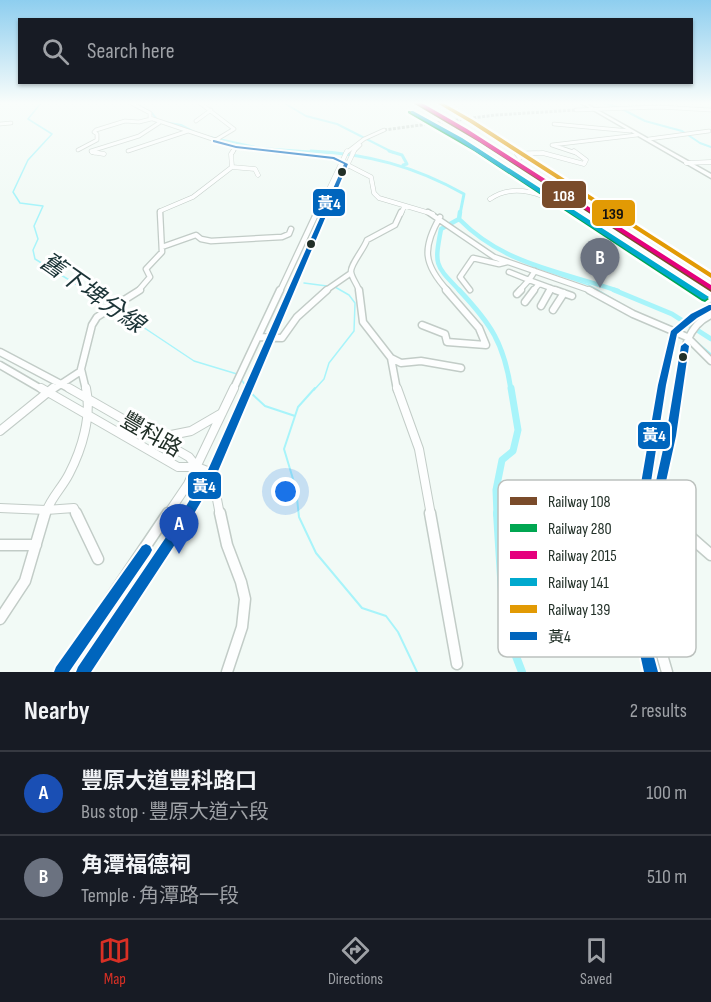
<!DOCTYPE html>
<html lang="en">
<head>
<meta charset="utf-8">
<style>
	body { margin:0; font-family:"Sofia Sans Condensed","Noto Sans TC",sans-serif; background:#242831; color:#f1f3f6 }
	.you { position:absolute; left:286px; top:492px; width:21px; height:21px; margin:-15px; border:4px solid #fff; border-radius:50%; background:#1a73e8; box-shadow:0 0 0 9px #1a73e833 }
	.badge { display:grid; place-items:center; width:39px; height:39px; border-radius:50%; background:#d93025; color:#fff; font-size:20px; font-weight:700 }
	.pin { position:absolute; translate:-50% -50px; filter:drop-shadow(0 2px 3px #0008) }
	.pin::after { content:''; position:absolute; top:32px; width:21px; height:18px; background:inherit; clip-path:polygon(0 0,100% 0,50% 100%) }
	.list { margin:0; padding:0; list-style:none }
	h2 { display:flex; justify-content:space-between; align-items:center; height:78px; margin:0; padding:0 24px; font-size:26px }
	h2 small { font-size:20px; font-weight:400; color:#9ea1a6 }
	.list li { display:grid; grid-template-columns:39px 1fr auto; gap:18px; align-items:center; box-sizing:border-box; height:84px; padding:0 24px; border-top:2px solid #363941 }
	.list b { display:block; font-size:22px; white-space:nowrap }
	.list p { margin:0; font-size:20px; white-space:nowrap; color:#9ea1a6 }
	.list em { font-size:20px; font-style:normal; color:#9ea1a6 }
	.icon { flex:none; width:33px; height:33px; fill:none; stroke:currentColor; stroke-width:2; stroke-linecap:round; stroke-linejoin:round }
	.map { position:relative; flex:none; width:711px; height:672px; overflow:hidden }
	.search { position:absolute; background:#171b24; box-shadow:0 2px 4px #0004; left:18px; right:18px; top:18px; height:66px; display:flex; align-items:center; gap:15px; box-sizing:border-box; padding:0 21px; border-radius:0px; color:#9ea1a6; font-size:22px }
	.sheet { height:246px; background:#171b24 }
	nav { display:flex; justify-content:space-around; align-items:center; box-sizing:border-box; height:84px; border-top:2px solid #363941; background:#171b24; font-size:16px; color:#9ea1a6 }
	nav a { display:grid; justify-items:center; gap:3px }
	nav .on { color:#d93025 }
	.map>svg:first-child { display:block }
</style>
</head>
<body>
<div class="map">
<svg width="711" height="672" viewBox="0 0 711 672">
	<rect width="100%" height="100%" fill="#f2faf6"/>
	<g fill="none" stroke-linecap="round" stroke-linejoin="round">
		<path stroke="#a8f4fa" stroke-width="1.5" d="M41,103L28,119L52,134L28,160L13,192L20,203L43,206L34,226L38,239L33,250L35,259L110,305
			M532,266L589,285L635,312
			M304,283L327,286
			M116,309L194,361L237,374
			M662,323L677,329
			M691,337L711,354
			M240,378L246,386
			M314,390L324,379L329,363L354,331L355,303L349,295L335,287"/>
		<path stroke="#a8f4fa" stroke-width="2" d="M315,388L298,407L284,449L296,489L299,517L316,553L362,608L386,616L398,632L417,672
			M251,393L265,406L295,416"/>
		<path stroke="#a8f4fa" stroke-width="2" d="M135,103L152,113L158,121L181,125L200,135L260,148L331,153
			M284,103L306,116L337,124L394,153
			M604,103L620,108L645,121L682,131L700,143L711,147"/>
		<path stroke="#a8f4fa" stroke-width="3" d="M311,151C368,154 414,166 464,194L460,214
			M389,151L402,155L407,164L403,165"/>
		<path stroke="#a8f4fa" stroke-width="4.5" d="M460,212L459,219C504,265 560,271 618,291
			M459,219L441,229C434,266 435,265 460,291"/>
		<path stroke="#a8f4fa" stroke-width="5" d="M459,290C491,324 504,343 511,390
			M614,290L672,314L711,339"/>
		<path stroke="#a8f4fa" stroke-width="7" d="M497,515L496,490L502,460L513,451L518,430L511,388"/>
		<path stroke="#a8f4fa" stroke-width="8" d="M497,513L504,625L522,672"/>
		<path stroke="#c8d1cd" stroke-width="3" stroke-dasharray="3 1.5" stroke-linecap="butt" d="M384,130L495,115L576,110"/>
		<g stroke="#c2ccc7" stroke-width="4.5">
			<path id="minor-far5" d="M131,103L150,113V118L236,147L285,153
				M200,103L234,129L214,141
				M576,110L659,107L711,110
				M196,121L211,110
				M0,124L11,123
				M554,124L630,131
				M649,139L709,131
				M78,150L97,140V134L94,132L96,130L125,121L139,122L151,119
				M91,151L139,136L159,123
				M128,151L188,131
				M92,152L95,153
				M232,153L236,147
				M346,153L364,139L384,130
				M352,153L360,145
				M527,153H537
				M576,153L552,145L637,135"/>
		</g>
		<g stroke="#c2ccc7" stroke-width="5">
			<path id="minor-far4" d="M272,151L334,158L371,177L374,193L379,198L433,214
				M92,152L104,154
				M520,158L517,154L543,153L584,164L586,160L574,151
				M686,163L711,162
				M232,167L255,169L258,175
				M490,199C506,188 524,189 542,196
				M160,214V211L193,197L232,167L231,154L233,151
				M317,214L347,151
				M324,214L354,151
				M401,214L404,207"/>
		</g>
		<g stroke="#c2ccc7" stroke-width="7">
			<path id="minor-far3" d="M428,212L494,257L592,291
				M440,217C422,248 423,264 448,291
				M162,247L196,235L201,239L211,241L282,237L289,234L291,229
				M535,271L529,280L559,291
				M509,272L529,280L519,291
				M470,290L460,277L473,258L499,264L507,262
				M138,291L150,277L146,269L162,252L160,212
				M280,291L317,212
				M290,291L325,212
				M325,291L351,273
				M359,291C358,285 352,279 351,272C350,265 364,249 367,240L395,225L401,212
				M533,291L539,284
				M549,291L551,288"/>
		</g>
		<g stroke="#c2ccc7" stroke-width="9">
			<path id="minor-far2" d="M359,290L363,322L391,358L397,390
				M555,290L572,296
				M589,290L633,314L687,337L711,361
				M517,294L521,290
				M525,302L534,290
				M541,306L550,290
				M553,310L564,293
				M422,325L445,334L447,342L486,345L479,328L446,290
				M258,337L282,338L297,317L327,290
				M0,352L72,390
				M391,358L401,363L421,361L461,368
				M0,365L43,390
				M52,390L81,371
				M86,390L81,369L92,325L97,317L140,290
				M233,390L280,290
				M248,390L291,290
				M661,390L674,333L694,316L711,307
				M678,390C683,361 682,328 711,315"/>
		</g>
		<g stroke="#c2ccc7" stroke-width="10">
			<path id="minor-far1" d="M41,388L178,467H197L212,473L220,515
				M69,388L189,457L197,467
				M397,388L419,449L431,515
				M0,431L53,388
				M156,438L191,431L222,413
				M643,501L655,506L665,515
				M0,508L46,510L74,508L77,515
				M45,515C49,500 62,488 69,474C82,449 92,416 86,388
				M167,515L188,484L234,388
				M187,515L212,473L249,388
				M641,515L661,388
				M654,515L679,388"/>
		</g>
		<g stroke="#c2ccc7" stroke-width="13">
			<path id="minor" d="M76,513L98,559
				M220,513L227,545L241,582L245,599L242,627L227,672
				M430,513L457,664
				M642,513L634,578L641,631L651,672
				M654,513C651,528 647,545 647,560C646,599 656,635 667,672
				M663,513L711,555
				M0,545H36
				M0,619L25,581L45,513
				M61,672L168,513
				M83,672L188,513"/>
		</g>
		<g stroke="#c2ccc7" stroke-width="3">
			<path id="major" d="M585,103L711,174V178L581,103Z"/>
		</g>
		<use href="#minor-far5" stroke="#fdfefe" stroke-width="3"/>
		<use href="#minor-far4" stroke="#fdfefe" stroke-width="4"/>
		<use href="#minor-far3" stroke="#fdfefe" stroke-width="4.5"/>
		<use href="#minor-far2" stroke="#fdfefe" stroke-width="6"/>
		<use href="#minor-far1" stroke="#fdfefe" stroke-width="8"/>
		<use href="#minor" stroke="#fdfefe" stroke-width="10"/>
		<use href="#major" fill="#fdfefe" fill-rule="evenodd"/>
		<g stroke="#fff" stroke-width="4">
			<path id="bus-1" d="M214,140L236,146L334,157L348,164L216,476L185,529L91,672H76L78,667L177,521L208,470L344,164L333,159L236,148L213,142V140Z
				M709,305H711V310L697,318L677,334L666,385L648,501L640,578L647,631L658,672H644L635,631L628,578L638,501L658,385L671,331L691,314Z
				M685,343L689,346L676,436L665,486L664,489L660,491L656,489L655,486L666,436L681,346Z
				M146,544L150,546L152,550L150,554L69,672H54L56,667L142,546Z"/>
		</g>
		<use href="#bus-1" fill="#0065bd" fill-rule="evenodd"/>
		<g stroke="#fff" stroke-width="5">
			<path id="rail-1" d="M419,103L483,140L711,286V292L479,142L413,103Z"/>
		</g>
		<g stroke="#fff" stroke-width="5">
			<path id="rail-2" d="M408,111H410L478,149L709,299L705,302L702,301L474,151L408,113Z"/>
		</g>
		<g stroke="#fff" stroke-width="5">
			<path id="rail-3" d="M422,103L467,129L711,285V290L463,131L416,103Z"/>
		</g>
		<g stroke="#fff" stroke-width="5">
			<path id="rail-4" d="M411,111H413L462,138L709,297L705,300L702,299L458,140L411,113Z"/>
		</g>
		<g stroke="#fff" stroke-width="5">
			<path id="rail-5" d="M443,103L473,120L711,273V278L469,122L437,103Z"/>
		</g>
		<use href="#rail-1" fill="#7a4b2a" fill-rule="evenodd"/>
		<use href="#rail-2" fill="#00a651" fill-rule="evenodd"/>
		<use href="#rail-3" fill="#e5007d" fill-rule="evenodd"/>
		<use href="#rail-4" fill="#00a9ce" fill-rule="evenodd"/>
		<use href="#rail-5" fill="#e29a04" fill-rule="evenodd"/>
	</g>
	<linearGradient id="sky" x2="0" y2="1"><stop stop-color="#8eceef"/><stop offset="0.52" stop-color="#f9fdfb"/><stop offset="1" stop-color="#f9fdfb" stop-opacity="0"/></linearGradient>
	<rect width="711" height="198" fill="url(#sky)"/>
	<g fill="#212f27" stroke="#fff" stroke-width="2">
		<circle cx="342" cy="172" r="5"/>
		<circle cx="311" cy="244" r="5"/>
		<circle cx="683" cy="357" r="5"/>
	</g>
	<g text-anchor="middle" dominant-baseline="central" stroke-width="6" stroke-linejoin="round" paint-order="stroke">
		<g font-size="22" fill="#212f27" stroke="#fff">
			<text transform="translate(151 435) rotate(30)">豐科路</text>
		</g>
		<g font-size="24" font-style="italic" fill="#1b3336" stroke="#fff">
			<text transform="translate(92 293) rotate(35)">舊下埤分線</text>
		</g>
	</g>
	<rect x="498" y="480" width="198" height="177" rx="9" fill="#fff" stroke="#bcc1be" stroke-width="1.5"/>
	<rect x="510" y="497" width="27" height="8" fill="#7a4b2a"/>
	<rect x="510" y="524" width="27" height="8" fill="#00a651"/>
	<rect x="510" y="551" width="27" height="8" fill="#e5007d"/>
	<rect x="510" y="578" width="27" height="8" fill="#00a9ce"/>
	<rect x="510" y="605" width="27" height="8" fill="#e29a04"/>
	<rect x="510" y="632" width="27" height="8" fill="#0065bd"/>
	<g font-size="16" fill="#212f27">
		<text x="548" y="507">Railway 108</text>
		<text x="548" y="534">Railway 280</text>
		<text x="548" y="561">Railway 2015</text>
		<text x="548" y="588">Railway 141</text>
		<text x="548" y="615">Railway 139</text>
		<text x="548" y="642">黃4</text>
	</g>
	<g stroke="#fff" stroke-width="2">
		<rect x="541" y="180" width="46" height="29" rx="6" fill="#7a4b2a"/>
		<rect x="312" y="188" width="34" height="29" rx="6" fill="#0065bd"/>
		<rect x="591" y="199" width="45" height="28" rx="6" fill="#e29a04"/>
		<rect x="637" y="421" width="34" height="29" rx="6" fill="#0065bd"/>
		<rect x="187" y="471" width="35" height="29" rx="6" fill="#0065bd"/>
	</g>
	<g font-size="16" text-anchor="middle" font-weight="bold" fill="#fff">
		<text x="564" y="201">108</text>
		<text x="329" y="209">黃4</text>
		<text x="654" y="441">黃4</text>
		<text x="204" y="492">黃4</text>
	</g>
	<g font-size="16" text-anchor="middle" font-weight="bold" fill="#111">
		<text x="613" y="219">139</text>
	</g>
</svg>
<div class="you"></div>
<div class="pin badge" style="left:179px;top:554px;background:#1a4fb4">A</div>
<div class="pin badge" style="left:600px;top:288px;background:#6b7280">B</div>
<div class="search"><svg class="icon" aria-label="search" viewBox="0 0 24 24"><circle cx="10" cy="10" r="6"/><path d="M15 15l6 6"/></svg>Search here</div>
</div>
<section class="sheet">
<h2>Nearby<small>2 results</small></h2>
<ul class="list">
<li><span class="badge" style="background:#1a4fb4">A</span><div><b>豐原大道豐科路口</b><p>Bus stop · 豐原大道六段</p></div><em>100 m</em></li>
<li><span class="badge" style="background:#6b7280">B</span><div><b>角潭福德祠</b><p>Temple · 角潭路一段</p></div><em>510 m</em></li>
</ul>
</section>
<nav>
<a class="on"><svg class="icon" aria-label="map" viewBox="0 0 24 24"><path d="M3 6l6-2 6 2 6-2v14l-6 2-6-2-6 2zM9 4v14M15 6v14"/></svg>Map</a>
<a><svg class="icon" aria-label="directions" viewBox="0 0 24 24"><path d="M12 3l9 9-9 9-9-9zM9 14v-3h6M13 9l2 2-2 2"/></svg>Directions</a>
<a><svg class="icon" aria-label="saved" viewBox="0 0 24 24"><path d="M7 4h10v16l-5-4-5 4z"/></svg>Saved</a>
</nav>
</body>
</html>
